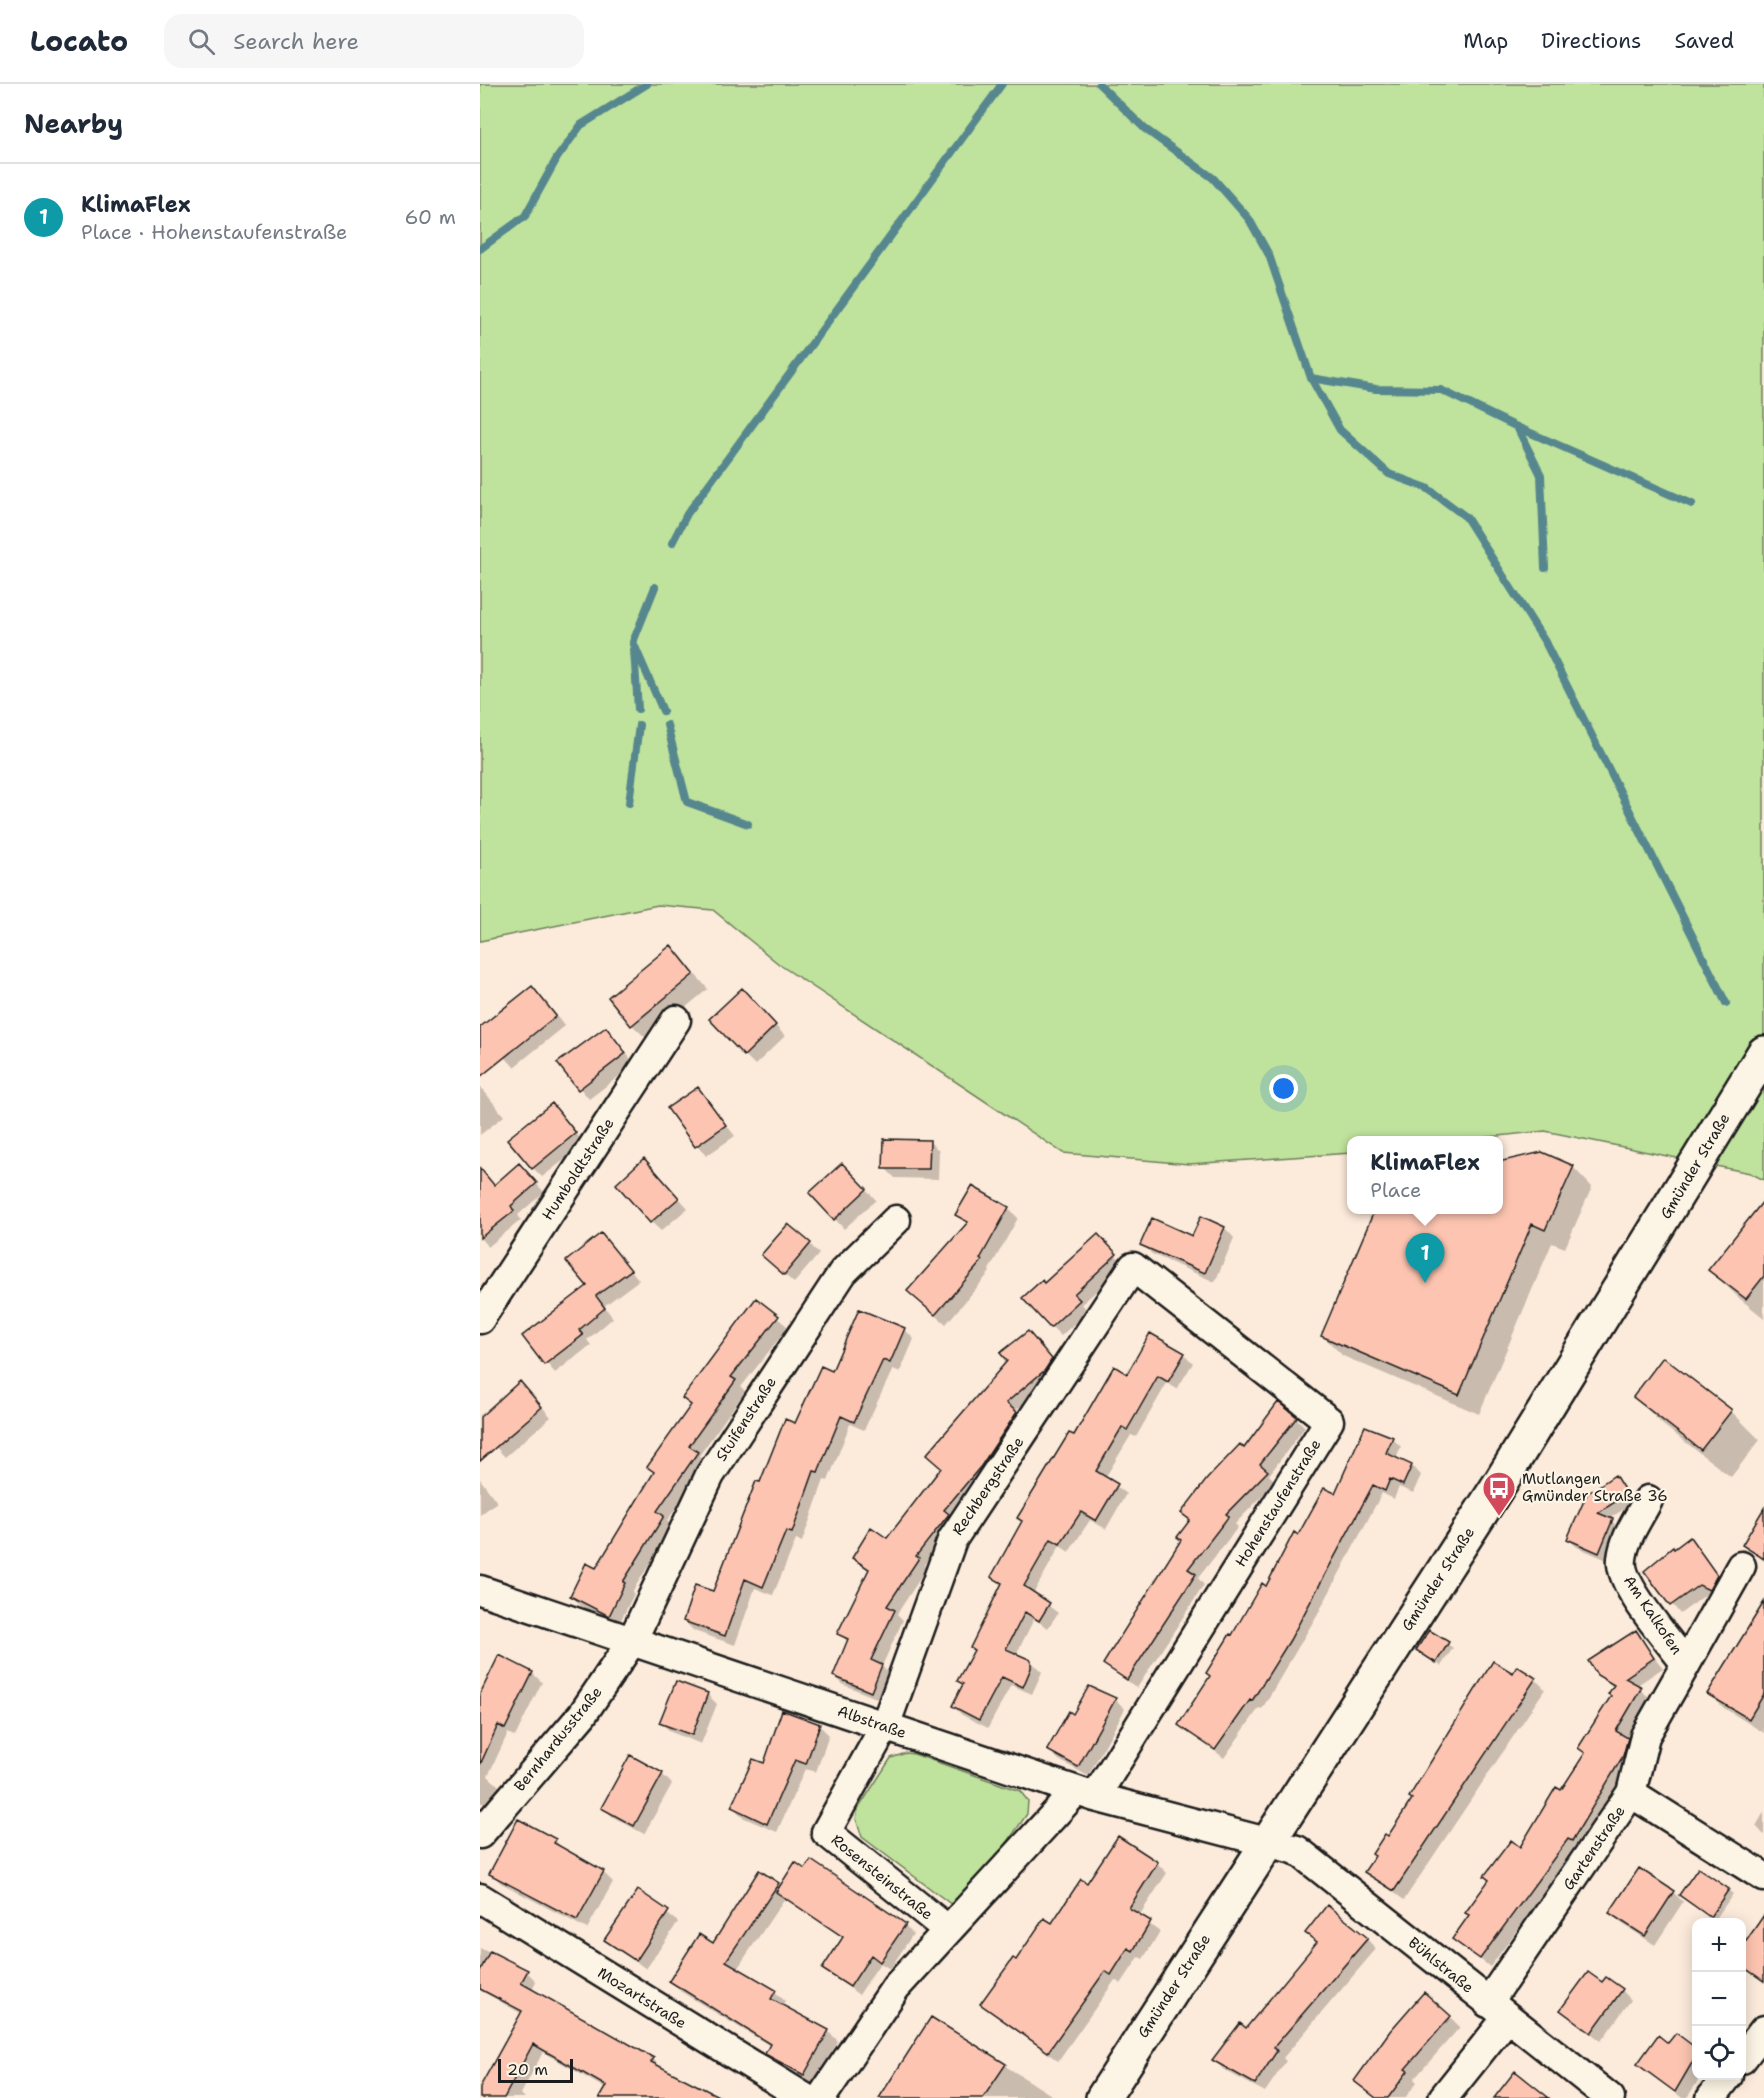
<!DOCTYPE html>
<html lang="en">
<head>
<meta charset="utf-8">
<style>
	body { margin:0; font-family:"Shantell Sans",sans-serif; background:#f6f6f7; color:#1f2937 }
	.controls { position:absolute; right:18px; bottom:18px; display:grid; overflow:hidden; border-radius:12px; box-shadow:0 3px 15px #0003 }
	.controls button { width:54px; height:54px; display:grid; place-items:center; padding:0; border:0; border-bottom:2px solid #e0e1e3; background:#fff; color:#1f2937; font:30px sans-serif }
	.scale { position:absolute; left:18px; bottom:15px; width:75px; box-sizing:border-box; padding-left:6px; border:3px solid #1c1c1c; border-top:0; font-size:16px; line-height:21px; white-space:nowrap; color:#1c1c1c; -webkit-text-stroke:4px #fcf5e5; paint-order:stroke }
	.you { position:absolute; left:804px; top:1005px; width:21px; height:21px; margin:-15px; border:4px solid #fff; border-radius:50%; background:#1a73e8; box-shadow:0 0 0 9px #1a73e833 }
	.badge { display:grid; place-items:center; width:39px; height:39px; border-radius:50%; background:#1a73e8; color:#fff; font-size:20px; font-weight:700 }
	.pin { position:absolute; translate:-50% -50px; filter:drop-shadow(0 2px 3px #0008) }
	.pin::after { content:''; position:absolute; top:32px; width:21px; height:18px; background:inherit; clip-path:polygon(0 0,100% 0,50% 100%) }
	.popup { position:absolute; left:867px; top:1052px; width:156px; height:78px; box-sizing:border-box; display:grid; place-content:center; border-radius:12px; background:#fff; filter:drop-shadow(0 2px 4px #0005); font-size:20px; white-space:nowrap; color:#747a83 }
	.popup b { font-size:22px; color:#1f2937 }
	.popup::after { content:''; position:absolute; left:50%; top:100%; margin-left:-12px; border:12px solid transparent; border-top-color:#fff }
	.list { margin:0; padding:0; list-style:none }
	h2 { display:flex; justify-content:space-between; align-items:center; height:78px; margin:0; padding:0 24px; font-size:26px }
	h2 small { font-size:20px; font-weight:400; color:#747a83 }
	.list li { display:grid; grid-template-columns:39px 1fr auto; gap:18px; align-items:center; box-sizing:border-box; height:108px; padding:0 24px; border-top:2px solid #e0e1e3 }
	.list b { display:block; font-size:22px; white-space:nowrap }
	.list p { margin:0; font-size:20px; white-space:nowrap; color:#747a83 }
	.list em { font-size:20px; font-style:normal; color:#747a83 }
	.icon { flex:none; width:33px; height:33px; fill:none; stroke:currentColor; stroke-width:2; stroke-linecap:round; stroke-linejoin:round }
	.map { position:relative; flex:none; width:1284px; height:2014px; overflow:hidden }
	header { display:flex; align-items:center; gap:36px; box-sizing:border-box; height:84px; padding:0 30px; background:#fff; border-bottom:2px solid #e0e1e3 }
	header strong { font-size:28px }
	nav { display:flex; gap:33px; margin-inline-start:auto; font-size:21px }
	.search { width:420px; height:54px; background:#f6f6f7; display:flex; align-items:center; gap:15px; box-sizing:border-box; padding:0 21px; border-radius:18px; color:#747a83; font-size:22px }
	main { display:flex }
	aside { flex:1; background:#fff }
	.map>svg:first-child { display:block }
</style>
</head>
<body>
<header>
<strong>Locato</strong>
<div class="search"><svg class="icon" aria-label="search" viewBox="0 0 24 24"><circle cx="10" cy="10" r="6"/><path d="M15 15l6 6"/></svg>Search here</div>
<nav><a>Map</a><a>Directions</a><a>Saved</a></nav>
</header>
<main>
<aside>
<h2>Nearby<small></small></h2>
<ul class="list">
<li><span class="badge" style="background:#0f9aa8">1</span><div><b>KlimaFlex</b><p>Place · Hohenstaufenstraße</p></div><em>60 m</em></li>
</ul>
</aside>
<div class="map">
<svg width="1284" height="2014" viewBox="0 0 1284 2014">
	<rect width="100%" height="100%" fill="#fcebdb"/>
	<filter id="ink" filterUnits="userSpaceOnUse"><feTurbulence type="fractalNoise" baseFrequency=".0167" numOctaves="2"/><feDisplacementMap in="SourceGraphic" scale="12" xChannelSelector="R" yChannelSelector="G"/><feConvolveMatrix kernelMatrix="1 2 1 2 8 2 1 2 1" color-interpolation-filters="sRGB"/></filter>
	<g filter="url(#ink)">
		<path fill="#bfe29c" stroke="#6e7f5c" stroke-width="1.5" d="M0,0H1284V1096L1270,1089L1065,1047L982,1056H872L871,1069L709,1080L583,1069L300,881L233,826L178,821L0,857Z
			M426,1669L434,1670L540,1707L548,1717L547,1730L480,1827L382,1753L376,1735L378,1725L411,1674Z"/>
		<path fill="#0003" d="M191,863L228,905L167,955L152,941Z
			M52,904L85,942L34,983L25,973Z
			M272,916L305,952L275,981L265,971Z
			M126,945L155,980L109,1015L80,980Z
			M0,1002L24,1032L0,1051Z
			M218,1005L255,1052L226,1072L189,1025Z
			M72,1021L105,1060L62,1093L53,1084Z
			M449,1057L459,1067L458,1095L415,1094L405,1084Z
			M1093,1083L1112,1103L1085,1164L1072,1159L999,1330L863,1272L843,1252L1018,1126Z
			M174,1086L208,1124L181,1147L171,1138Z
			M47,1089L64,1108L38,1131L41,1136L8,1163L0,1154V1107Z
			M372,1090L396,1116L364,1145L355,1135Z
			M492,1104L528,1124L538,1134L509,1186L510,1188L466,1240L439,1217L487,1140L477,1131Z
			M1284,1118V1234L1259,1214L1230,1186Z
			M722,1134L745,1144L754,1154L735,1198L672,1170L662,1160L713,1154Z
			M130,1160L159,1196L124,1222L133,1234L107,1256L111,1261L75,1289L44,1252L109,1202Z
			M330,1160L339,1170L314,1199L283,1171Z
			M627,1162L645,1181L602,1220L608,1227L581,1252L571,1242L564,1201Z
			M276,1216L308,1243L261,1303L265,1307L219,1372L227,1379L187,1437L193,1443L152,1508L154,1510L139,1540L101,1522L92,1512L117,1486L175,1389L169,1383L212,1322L204,1314Z
			M380,1227L424,1245L434,1255L420,1288L413,1285L384,1346L370,1340L348,1397L344,1396L322,1458L316,1456L293,1511L275,1504L255,1561L214,1547L204,1537L234,1509L280,1400L316,1341L353,1289Z
			M557,1258L580,1286L574,1295L534,1328L545,1339L477,1440L444,1481L447,1484L417,1530L423,1536L402,1582L411,1591L401,1616L364,1601L354,1592L368,1558L359,1549L389,1487L374,1474L408,1456Z
			M704,1270L713,1279L697,1305L687,1299L656,1353L651,1351L625,1394L646,1410L626,1445L610,1436L589,1468L580,1462L553,1510L578,1529L568,1544L554,1535L536,1571L553,1579L562,1588L552,1610L531,1601L508,1644L482,1631L473,1622L484,1602L479,1596L495,1567L522,1502L513,1493L594,1353L648,1292Z
			M1184,1275L1251,1327L1280,1356L1251,1393L1183,1341L1155,1313Z
			M50,1309L71,1333L25,1373L0,1346V1335Z
			M816,1334L825,1343L789,1391L796,1398L755,1440L758,1443L718,1494L724,1501L657,1604L625,1580L703,1456L711,1437L703,1429L764,1366Z
			M912,1354L921,1363L916,1375L932,1382L941,1391L933,1409L919,1403L914,1415L902,1409L840,1526L782,1625L779,1624L744,1674L700,1640L731,1593L753,1553L855,1411Z
			M1134,1393L1154,1419L1128,1435L1141,1445L1127,1476L1097,1463L1088,1455Z
			M0,1395L17,1418L0,1431Z
			M1284,1439V1477L1264,1461Z
			M1210,1455L1245,1501L1238,1514L1228,1509L1200,1530L1166,1487Z
			M1284,1533V1649L1244,1624L1229,1610Z
			M950,1548L973,1564L961,1582L938,1566Z
			M1155,1548L1183,1584L1156,1602L1170,1614L1146,1655L1156,1665L1152,1682L1098,1763L1010,1883L974,1855L1106,1670L1100,1664L1132,1612L1134,1604L1118,1590Z
			M52,1589L62,1598L35,1653L28,1649L8,1692L20,1703L11,1723L0,1718V1613Z
			M1033,1591L1055,1595L1065,1605L924,1816L886,1788L905,1753L908,1755Z
			M610,1604L636,1616L645,1625L608,1692L579,1676L569,1666Z
			M227,1610L237,1620L221,1660L191,1648L181,1639Z
			M339,1641L349,1651L336,1688L325,1685L297,1748L262,1733L253,1723L285,1681Z
			M182,1690L192,1700L164,1750L133,1733L123,1724Z
			M1284,1728V1751L1276,1742Z
			M39,1737L75,1756L85,1767L124,1789L133,1798L107,1845L21,1799L11,1789Z
			M677,1779L687,1789L659,1832L680,1848L663,1875L659,1873L641,1900L635,1896L578,1977L502,1920L536,1878L608,1802Z
			M298,1800L425,1841L433,1850L410,1885L400,1879L379,1911L344,1885L364,1854L305,1814L257,1885L295,1908L305,1917L302,1922L348,1947L358,1957L334,2000L296,1979L287,1970L290,1962L200,1907L191,1897L234,1861Z
			M1248,1806L1253,1810L1235,1836L1206,1815Z
			M158,1808L198,1838L166,1885L126,1855Z
			M1193,1808L1203,1818L1175,1861L1141,1839L1131,1829Z
			M1284,1847V1899L1262,1881V1876Z
			M827,1849L887,1855L896,1865L803,1974L806,1977L785,2008L744,1986L734,1976L767,1946L838,1859Z
			M0,1864L47,1888L56,1897L52,1906L173,1975L183,1985L240,2014H121L126,2005L63,1968L41,2010L45,2014H0V2006L42,1930L0,1906Z
			M1123,1900L1142,1906L1151,1916L1121,1957L1082,1926Z
			M970,1933L980,1943L934,1995L937,1998L925,2014H896L876,1997Z
			M451,1935L576,2014H400Z
			M1196,1951L1216,1965V1992H1221L1207,2014H1202L1173,1990Z"/>
		<g fill="none" stroke-linecap="round" stroke-linejoin="round">
			<path stroke="#57878f" stroke-width="8" d="M619,0L665,45L733,94L769,135L789,171L831,294L860,346L909,390L947,404L986,433L1065,558L1246,919
				M0,165L45,132L77,74L101,41L167,0
				M831,294L896,305L961,306L1037,343L1212,420
				M1037,343L1061,391L1065,484
				M192,459L207,430L522,0
				M175,503L153,558L183,627
				M154,566L158,625
				M187,641L207,718L268,740
				M149,719L159,641"/>
		</g>
		<path fill="#fdc5b1" stroke="#1c1c1c" stroke-width="1.5" d="M191,861L214,890L151,942L128,913Z
			M52,902L76,932L0,993V943Z
			M262,904L296,941L264,972L229,935Z
			M126,943L146,969L98,1006L77,979Z
			M218,1003L246,1041L215,1063L187,1024Z
			M72,1019L96,1049L52,1085L27,1055Z
			M404,1055L450,1056L449,1085H403Z
			M1062,1068L1094,1082L1065,1146L1052,1140L979,1311L841,1252L895,1125H1018V1078Z
			M164,1074L199,1114L170,1139L136,1100Z
			M39,1079L57,1099L31,1122L34,1127L0,1154V1084L14,1101Z
			M362,1079L387,1105L354,1136L329,1109Z
			M492,1102L529,1123L500,1175L502,1177L455,1231L427,1207L488,1138L475,1131Z
			M1284,1116V1192L1266,1215L1228,1186Z
			M721,1132L745,1143L725,1189L660,1161L672,1134L712,1152Z
			M308,1140L331,1159L304,1191L281,1171Z
			M121,1149L151,1186L116,1212L125,1224L99,1246L103,1251L64,1281L42,1252L107,1202L86,1177Z
			M618,1150L637,1170L594,1210L600,1216L570,1244L542,1214L562,1196L564,1199Z
			M276,1214L299,1232L251,1293L256,1296L209,1362L218,1368L177,1427L184,1432L143,1498L145,1499L129,1532L90,1512L106,1479L116,1484L174,1388L167,1383L211,1321L202,1314Z
			M379,1225L425,1244L410,1279L403,1276L374,1338L361,1332L338,1388L334,1387L312,1449L306,1447L283,1503L265,1495L245,1552L203,1537L215,1501L233,1507L276,1397L280,1398L305,1335L315,1339L341,1282L352,1287Z
			M548,1247L572,1275L565,1286L526,1319L537,1328L501,1382L464,1426L469,1430L436,1472L439,1474L407,1522L415,1526L391,1576L402,1581L391,1608L353,1592L368,1555L357,1550L389,1485L372,1474L391,1443L407,1454L461,1384L446,1371L527,1277L520,1269Z
			M670,1249L705,1269L688,1298L678,1292L647,1346L642,1343L616,1387L638,1400L616,1437L601,1428L580,1460L571,1455L544,1502L570,1519L559,1537L545,1528L526,1565L551,1576V1584L543,1603L522,1593L499,1636L472,1622L483,1600L477,1597L494,1566L490,1564L522,1499L511,1493L542,1437L537,1434L589,1349L594,1351L634,1282L647,1290Z
			M1183,1273L1252,1326L1221,1366L1153,1313Z
			M40,1297L62,1323L0,1377V1333Z
			M798,1318L817,1333L780,1380L788,1387L746,1430L749,1432L708,1485L716,1490L647,1596L623,1580L701,1456L697,1453L710,1436L701,1429L727,1395L760,1360L764,1364Z
			M885,1342L913,1353L906,1369L932,1381L923,1401L910,1395L905,1407L893,1401L810,1556L772,1617L770,1616L735,1666L698,1641L730,1592L726,1589L750,1550L752,1551L782,1499L786,1502L814,1448L818,1451L844,1404L855,1409Z
			M1135,1391L1147,1410L1118,1429L1133,1435L1119,1469L1087,1455L1107,1410Z
			M1284,1424V1475L1262,1461Z
			M1210,1453L1237,1491L1229,1506L1219,1501L1190,1522L1164,1487L1193,1463L1194,1465Z
			M1284,1518V1610L1269,1635L1227,1610Z
			M949,1546L969,1558L956,1579L936,1566Z
			M1156,1546L1174,1574L1145,1594L1162,1603L1136,1647L1148,1654L1143,1672L1092,1757L1088,1755L1000,1875L972,1855L989,1831L985,1829L1009,1796L1004,1792L1031,1756L1040,1763L1076,1703L1081,1706L1105,1669L1098,1664L1131,1612L1128,1610L1134,1601L1117,1591L1108,1577Z
			M19,1571L53,1588L25,1645L18,1641L0,1681V1610Z
			M1013,1577L1033,1589L1037,1582L1056,1594L914,1807L884,1788L895,1772L892,1770L905,1750L908,1752L932,1715L929,1713Z
			M196,1597L228,1609L212,1651L179,1639Z
			M609,1602L636,1614L598,1683L567,1666L589,1627L593,1630Z
			M302,1626L340,1640L326,1680L315,1676L287,1740L251,1723L273,1675L284,1679Z
			M150,1671L183,1689L154,1742L121,1724Z
			M38,1735L76,1755L74,1759L124,1787L97,1836L9,1790Z
			M638,1752L678,1778L649,1824L671,1837L653,1867L648,1864L631,1891L625,1887L568,1968L500,1920L533,1874L536,1876L564,1834L572,1839L601,1795L607,1799Z
			M331,1776L426,1840L400,1878L391,1871L370,1903L342,1885L363,1853L296,1808L315,1778L325,1785Z
			M1159,1784L1194,1807L1165,1852L1129,1829Z
			M1218,1784L1249,1805L1230,1833L1199,1811Z
			M279,1786L299,1799L246,1877L296,1906L291,1915L349,1946L324,1991L285,1970L290,1960L189,1897L219,1850L233,1859Z
			M158,1806L189,1827L156,1877L124,1856Z
			M847,1821L888,1854L794,1963L797,1967L775,2000L732,1976L760,1939L766,1944L837,1858L825,1849Z
			M1284,1831V1897L1262,1882V1863Z
			M10,1867L48,1886L41,1899L174,1974L171,1978L242,2014H119L126,2002L53,1960L24,2014H0V2003L42,1927L0,1905V1887Z
			M1108,1888L1122,1898L1126,1893L1143,1905L1111,1949L1080,1926Z
			M944,1908L971,1932L925,1985L928,1987L908,2014H896L874,1997L910,1947Z
			M451,1933L526,1980L503,2014H399Z
			M1196,1949L1216,1964V1972L1195,2008L1157,1980L1178,1951L1188,1959Z
			M1035,1987L1069,2014H1014Z"/>
		<g fill="none" stroke-linecap="round" stroke-linejoin="round">
			<g stroke="#1c1c1c" stroke-width="33">
				<path id="street" d="M0,1235L196,936
					M0,1506L615,1713L817,1766L1130,2014
					M1206,1580L1261,1482
					M1151,1709L1284,1793
					M0,1750L102,1631L152,1557L230,1391L363,1188L416,1136
					M0,1814L325,2014
					M468,1846L346,1748L405,1642L472,1456L653,1183L849,1337L615,1713
					M1008,1919L1151,1709L1165,1652L1206,1580C1190,1558 1138,1501 1142,1475C1144,1454 1159,1434 1168,1416
					M1262,1975L1284,1946
					M341,2014L416,1903L596,1707
					M963,2014L1027,1934
					M1231,2014L1248,1992"/>
			</g>
			<g stroke="#1c1c1c" stroke-width="38">
				<path id="secondary" d="M623,2014L1022,1396L1284,969"/>
			</g>
			<use href="#street" stroke="#fcf5e5" stroke-width="28"/>
			<use href="#secondary" stroke="#fcf5e5" stroke-width="33"/>
		</g>
	</g>
	<defs>
		<g id="bus-pin" transform="scale(1.725)"><path d="M0 17L-7.5 6A9.5 9.5 0 1 1 7.5 6Z" fill="#d1495b" stroke="#fcf5e5"/><path d="M-5-6H5V4H4V6H2V4H-2V6H-4V4H-5ZM-3.5-4V0h7V-4ZM-3.5 1.2v1.5H-2V1.2ZM2 1.2v1.5H3.5V1.2Z" fill="#fff"/></g>
	</defs>
	<g fill-rule="evenodd">
		<use href="#bus-pin" x="1019" y="1404"/>
	</g>
	<g text-anchor="middle" dominant-baseline="central" stroke-width="4.5" stroke-linejoin="round" paint-order="stroke">
		<g font-size="15" fill="#1c1c1c" stroke="#fcf5e5">
			<text transform="translate(1215 1082) rotate(-59)">Gmünder Straße</text>
			<text transform="translate(98 1085) rotate(-57)">Humboldtstraße</text>
			<text transform="translate(266 1335) rotate(-57)">Stuifenstraße</text>
			<text transform="translate(508 1402) rotate(-56)">Rechbergstraße</text>
			<text transform="translate(798 1419) rotate(-58)">Hohenstaufenstraße</text>
			<text transform="translate(958 1495) rotate(-57)">Gmünder Straße</text>
			<text transform="translate(1173 1531) rotate(56)">Am Kalkofen</text>
			<text transform="translate(392 1638) rotate(19)">Albstraße</text>
			<text transform="translate(78 1655) rotate(-51)">Bernhardusstraße</text>
			<text transform="translate(1114 1764) rotate(-56)">Gartenstraße</text>
			<text transform="translate(402 1793) rotate(39)">Rosensteinstraße</text>
			<text transform="translate(961 1881) rotate(39)">Bühlstraße</text>
			<text transform="translate(694 1902) rotate(-57)">Gmünder Straße</text>
			<text transform="translate(162 1914) rotate(32)">Mozartstraße</text>
		</g>
		<g font-size="15" fill="#1c1c1c" stroke="#fcf5e5" text-anchor="start">
			<text x="1042" y="1395">Mutlangen<tspan x="1042" dy="17">Gmünder Straße 36</tspan></text>
		</g>
	</g>
</svg>
<div class="controls">
<button>+</button>
<button>−</button>
<button><svg class="icon" aria-label="locate" viewBox="0 0 24 24"><circle cx="12" cy="12" r="6"/><path d="M12 2v4M12 18v4M2 12h4M18 12h4"/></svg></button>
</div>
<div class="scale">20 m</div>
<div class="you"></div>
<div class="pin badge" style="left:945px;top:1199px;background:#0f9aa8">1</div>
<div class="popup"><b>KlimaFlex</b>Place</div>
</div>
</main>
</body>
</html>
